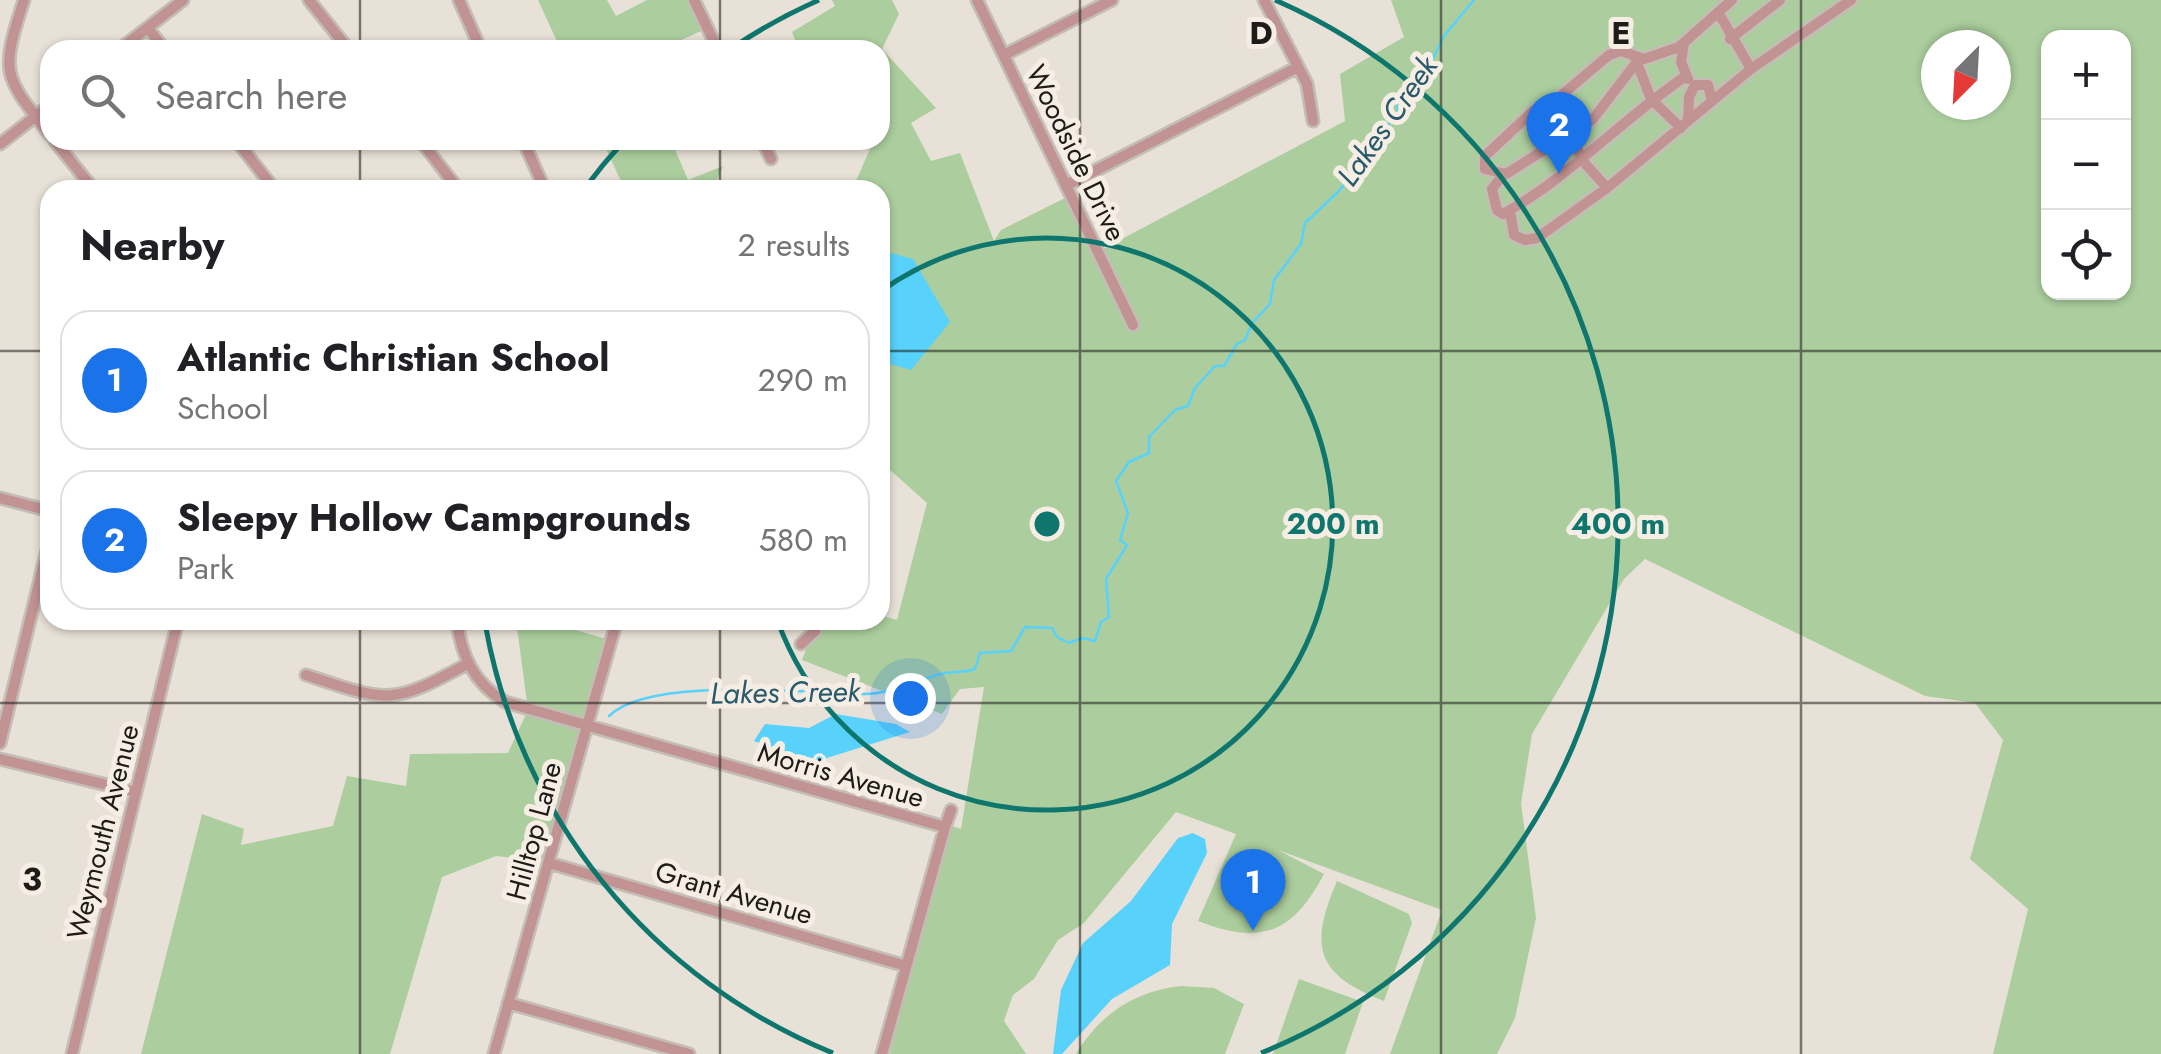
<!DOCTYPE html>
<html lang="en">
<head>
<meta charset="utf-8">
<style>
	body { margin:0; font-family:Jost,sans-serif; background:#f6f6f6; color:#202124 }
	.controls { position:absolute; right:30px; top:30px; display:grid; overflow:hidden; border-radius:20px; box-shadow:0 2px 8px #0004 }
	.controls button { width:90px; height:90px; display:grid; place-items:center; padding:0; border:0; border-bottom:2px solid #e0e0e0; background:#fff; color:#202124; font:50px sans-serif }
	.compass { position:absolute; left:1921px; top:30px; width:90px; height:90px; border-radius:50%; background:#fff; box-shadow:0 2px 8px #0004; rotate:204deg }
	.you { position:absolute; left:910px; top:698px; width:35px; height:35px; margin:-25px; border:8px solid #fff; border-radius:50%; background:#1a73e8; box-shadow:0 0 0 15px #1a73e833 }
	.badge { display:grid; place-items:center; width:65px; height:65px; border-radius:50%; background:#1a73e8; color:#fff; font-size:32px; font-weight:700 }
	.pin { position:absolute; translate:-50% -82px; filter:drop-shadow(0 2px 5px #0008) }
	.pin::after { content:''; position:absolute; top:52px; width:35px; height:30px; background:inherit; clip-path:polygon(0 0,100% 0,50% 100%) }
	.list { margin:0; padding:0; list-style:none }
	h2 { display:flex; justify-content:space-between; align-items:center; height:130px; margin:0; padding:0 40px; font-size:42px }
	h2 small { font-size:32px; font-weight:400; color:#757577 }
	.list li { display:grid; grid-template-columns:65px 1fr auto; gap:30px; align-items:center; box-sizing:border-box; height:140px; margin:0 20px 20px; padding:0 20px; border:2px solid #e0e0e0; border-radius:30px }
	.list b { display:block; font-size:38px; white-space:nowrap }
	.list p { margin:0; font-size:32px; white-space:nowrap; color:#757577 }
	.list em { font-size:32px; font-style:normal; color:#757577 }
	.icon { flex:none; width:55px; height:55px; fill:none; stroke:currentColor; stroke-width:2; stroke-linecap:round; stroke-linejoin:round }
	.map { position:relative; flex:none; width:2161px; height:1054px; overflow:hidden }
	.search { position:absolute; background:#fff; box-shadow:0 2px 8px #0004; left:40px; top:40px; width:850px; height:110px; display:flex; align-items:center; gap:25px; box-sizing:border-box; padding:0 35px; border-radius:30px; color:#757577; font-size:38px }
	.panel { position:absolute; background:#fff; box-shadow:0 2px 8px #0004; left:40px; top:180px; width:850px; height:450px; border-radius:30px }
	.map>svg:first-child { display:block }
</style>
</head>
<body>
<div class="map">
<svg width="2161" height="1054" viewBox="0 0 2161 1054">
	<rect width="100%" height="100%" fill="#e8e1d7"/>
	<path fill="#acce9e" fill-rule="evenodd" d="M538,0H607L616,16L647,0H695L708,28L659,50H561Z
		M832,0H892L899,14L882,49L936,108L911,123L931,161L960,153L994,241L1001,230L1073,194L1101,250L1345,121L1340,74L1404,37L1391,0H2161V1054H1993L2028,909L1970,859L2003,740L1975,703L1925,696L1645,559L1624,579L1532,734L1521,803L1536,918L1515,1018L1497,1054H1390L1442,910L1278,850L1324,874C1293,933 1261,946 1198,921L1236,834L1176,812L1084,923L1058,940L1034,979L1013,995L1004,1021L1026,1054H890L946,824L961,829L984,687L960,689L942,714L802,660L817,620H880V615L897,620L927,503L880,461V190H852L874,140H880V50H799L792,32L835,6ZM2048,38H2124V292H2048ZM1936,45H1996V105H1936Z
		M602,140H671L688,180L723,166L713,190H625Z
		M516,620H541L610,640L561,814L542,861L496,856L442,877L390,1054H141L202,814L244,829L241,845L333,826L347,776L406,786L410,754L508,753L528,710Z
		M1337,881L1409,914L1412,923L1384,1001C1315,974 1309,946 1337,881Z
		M1299,979L1363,1002L1345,1054H1273Z
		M1181,986L1214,988L1244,1004L1225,1054H1076C1100,1014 1135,991 1181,986Z"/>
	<path fill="#58d1fb" d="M880,250L913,259L950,322L911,370L880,361Z
		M836,714L896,724L910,732L814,762L754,741L765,724L809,728Z
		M1193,833L1205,839L1207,853L1172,924L1170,965L1112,999L1062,1054H1053L1061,990L1083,943L1131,901L1178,838Z"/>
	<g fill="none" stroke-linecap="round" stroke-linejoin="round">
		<path stroke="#58d1fb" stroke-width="2.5" d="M609,716C649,676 806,693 864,694C894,694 916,679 945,673C955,671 965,673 975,669L980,653L1011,651L1025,627L1052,628L1057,637L1069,643L1082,638L1095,641L1101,622L1109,617L1106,579L1127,545L1120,540L1128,513L1116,481L1129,462L1149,453V437L1175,410L1188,406L1195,388L1215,366H1224L1237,344L1245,340L1252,323L1270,304L1274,280L1301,244L1305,223L1339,191L1398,112L1397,100L1420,85L1444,36L1474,0"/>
		<g stroke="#c4bdb5" stroke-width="15">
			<path id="minor" d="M24,0C0,74 3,75 50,135
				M309,0L349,50
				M459,0L481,50
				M694,0L718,50
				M977,0L1133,325
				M1264,0L1307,84L1313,121
				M1718,12L1751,69
				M148,28L165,50
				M1730,39L1780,0
				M1684,43L1681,62L1688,79
				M119,50L183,0
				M1004,55L1112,0
				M1636,60L1651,99L1681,128
				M1636,63L1593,119L1506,174L1485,169V156L1533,111L1557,99L1609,55L1621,51L1644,59L1679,47L1732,0
				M1557,99L1582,160L1607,188
				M1688,121L1689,97L1695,85H1708L1712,101
				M54,140L94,190
				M236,140L275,190
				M420,140L459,190
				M523,140L545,190
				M762,140L771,159
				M0,144L50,105
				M1503,175L1492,189L1497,210L1503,214C1570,177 1622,119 1686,76
				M1067,185L1298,67
				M1510,211L1514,235L1525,240L1537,238L1607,188L1751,69L1851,0
				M0,498L50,511
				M457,620C461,656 474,683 505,702L945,827L882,1054
				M801,644L815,631L819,620
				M306,675C387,702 391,706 467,664
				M0,743L50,538
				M0,759L136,792
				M945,827L951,810
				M549,863L906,966
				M508,1003L689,1054
				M72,1054L178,620
				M494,1054L617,620"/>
		</g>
		<use href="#minor" stroke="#c19392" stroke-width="10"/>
	</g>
	<path fill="none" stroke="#1e1b18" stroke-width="2.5" stroke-opacity="0.55" d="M360,0V50M720,0V50M1080,0V1054M1441,0V1054M1801,0V1054M360,140V190M720,140V190M0,351H50M880,351H2161M360,620V1054M720,620V1054M0,703H2161"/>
	<g fill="none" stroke="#0f766e" stroke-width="5">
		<path d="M881 291A286 286 0 1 1 778 622"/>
		<path d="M833 1053A571 571 0 0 1 485 623M585 188A571 571 0 0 1 623 142M732 48A571 571 0 0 1 819 0M1275 0A571 571 0 0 1 1261 1053"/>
	</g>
	<g text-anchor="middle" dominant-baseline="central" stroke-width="10" stroke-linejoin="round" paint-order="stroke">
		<g font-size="28" fill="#1e1b18" stroke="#f6eee4">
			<text transform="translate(1076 153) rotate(64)">Woodside Drive</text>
			<text transform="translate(841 775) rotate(16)">Morris Avenue</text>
			<text transform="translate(534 831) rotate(-75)">Hilltop Lane</text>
			<text transform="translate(103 832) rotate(-76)">Weymouth Avenue</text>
			<text transform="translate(734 893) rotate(16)">Grant Avenue</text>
		</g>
		<g font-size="30" font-style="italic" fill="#285a6c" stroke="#f6eee4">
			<text transform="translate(1387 121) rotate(-55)">Lakes Creek</text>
			<text transform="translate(785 692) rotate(-1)">Lakes Creek</text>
		</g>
	</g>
	<g font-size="32" text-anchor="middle" font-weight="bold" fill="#1e1b18" stroke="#f6eee4" stroke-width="10" stroke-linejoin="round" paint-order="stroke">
		<text x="1261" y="44">D</text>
		<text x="1621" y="44">E</text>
		<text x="32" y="890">3</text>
	</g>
	<circle cx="1047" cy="524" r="15" fill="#0f766e" stroke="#f6eee4" stroke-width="5"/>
	<g font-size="30" text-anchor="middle" font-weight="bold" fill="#0f766e" stroke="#f6eee4" stroke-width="10" stroke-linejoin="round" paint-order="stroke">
		<text x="1333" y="534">200 m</text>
		<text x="1618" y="534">400 m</text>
	</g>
</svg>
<div class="controls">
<button>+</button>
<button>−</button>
<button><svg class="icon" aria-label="locate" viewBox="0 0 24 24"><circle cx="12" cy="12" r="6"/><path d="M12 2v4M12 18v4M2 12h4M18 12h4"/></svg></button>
</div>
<svg class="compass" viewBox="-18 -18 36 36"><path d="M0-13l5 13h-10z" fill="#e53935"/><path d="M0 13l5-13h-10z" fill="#757577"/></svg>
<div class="you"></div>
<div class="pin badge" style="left:1253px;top:931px">1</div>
<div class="pin badge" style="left:1559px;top:174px">2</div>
<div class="search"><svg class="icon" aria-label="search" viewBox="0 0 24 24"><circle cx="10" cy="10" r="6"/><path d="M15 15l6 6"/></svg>Search here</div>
<section class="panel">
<h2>Nearby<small>2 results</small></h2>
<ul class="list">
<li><span class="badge">1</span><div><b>Atlantic Christian School</b><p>School</p></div><em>290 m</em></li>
<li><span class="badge">2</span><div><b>Sleepy Hollow Campgrounds</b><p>Park</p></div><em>580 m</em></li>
</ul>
</section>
</div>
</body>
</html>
